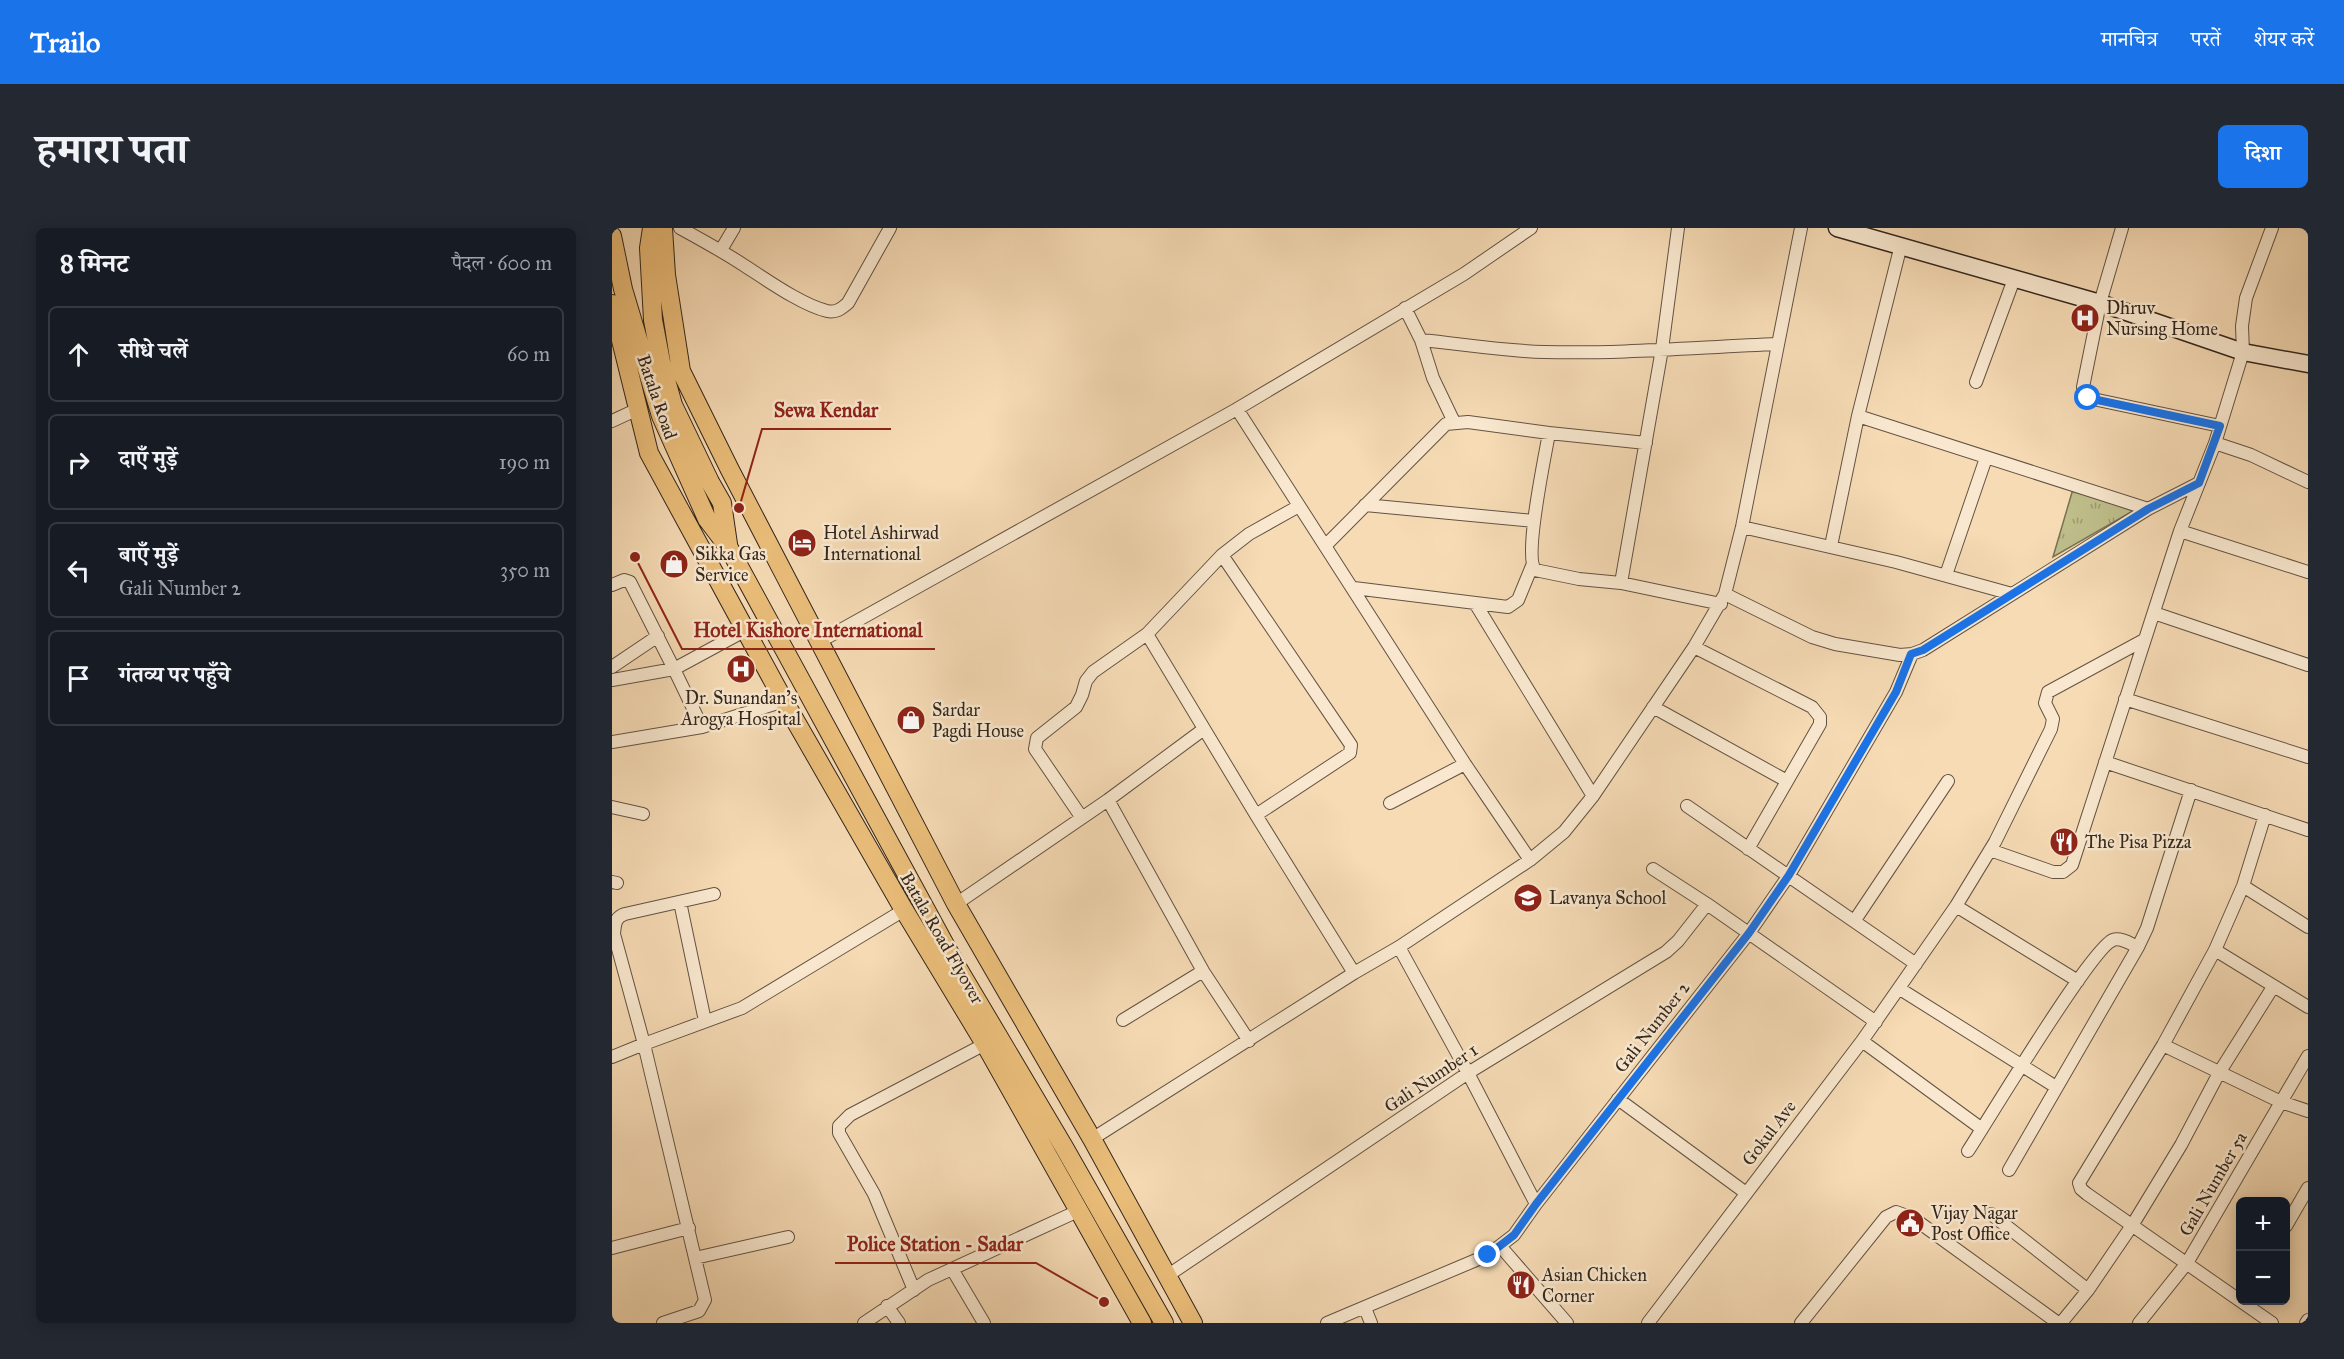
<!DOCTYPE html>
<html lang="hi">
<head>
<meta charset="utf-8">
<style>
	body { margin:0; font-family:"IM FELL Great Primer","Noto Serif Devanagari",serif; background:#242831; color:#f1f3f6 }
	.controls { position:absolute; right:18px; bottom:18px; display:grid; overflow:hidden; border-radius:9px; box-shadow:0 3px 15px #0003 }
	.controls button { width:54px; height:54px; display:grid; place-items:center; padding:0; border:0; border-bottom:2px solid #363941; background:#171b24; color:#f1f3f6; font:30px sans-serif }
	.stop { position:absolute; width:18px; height:18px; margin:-14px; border:4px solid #1a73e8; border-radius:50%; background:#fff }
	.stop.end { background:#1a73e8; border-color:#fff; box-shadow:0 2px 6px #0008 }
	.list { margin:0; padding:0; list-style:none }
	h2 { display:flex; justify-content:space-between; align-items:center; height:78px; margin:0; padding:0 24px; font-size:26px }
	h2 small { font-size:20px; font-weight:400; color:#9ea1a6 }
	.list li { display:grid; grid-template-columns:39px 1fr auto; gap:18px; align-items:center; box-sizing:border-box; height:96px; margin:0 12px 12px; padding:0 12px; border:2px solid #363941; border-radius:9px }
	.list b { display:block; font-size:22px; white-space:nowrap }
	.list p { margin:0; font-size:20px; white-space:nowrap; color:#9ea1a6 }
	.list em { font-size:20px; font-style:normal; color:#9ea1a6 }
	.icon { flex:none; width:33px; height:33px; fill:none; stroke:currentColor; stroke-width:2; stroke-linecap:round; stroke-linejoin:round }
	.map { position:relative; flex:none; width:1696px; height:1095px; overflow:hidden; border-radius:9px }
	header { display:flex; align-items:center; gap:36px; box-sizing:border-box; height:84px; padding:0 30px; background:#1a73e8; color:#fff }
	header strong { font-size:28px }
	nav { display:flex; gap:33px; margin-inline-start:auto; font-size:21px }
	.intro { display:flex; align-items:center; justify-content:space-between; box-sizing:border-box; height:144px; padding:0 36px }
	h1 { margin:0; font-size:42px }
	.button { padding:15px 27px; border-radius:9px; background:#1a73e8; color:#fff; font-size:21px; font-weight:700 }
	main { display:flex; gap:36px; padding:0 36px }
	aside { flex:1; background:#171b24; border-radius:9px; box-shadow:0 3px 15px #0003 }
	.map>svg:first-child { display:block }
</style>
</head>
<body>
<header>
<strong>Trailo</strong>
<nav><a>मानचित्र</a><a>परतें</a><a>शेयर करें</a></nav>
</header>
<div class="intro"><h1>हमारा पता</h1><a class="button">दिशा</a></div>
<main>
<aside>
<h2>8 मिनट<small>पैदल · 600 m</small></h2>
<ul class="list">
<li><svg class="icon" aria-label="ahead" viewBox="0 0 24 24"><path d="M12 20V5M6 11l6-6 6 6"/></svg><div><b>सीधे चलें</b></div><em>60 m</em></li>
<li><svg class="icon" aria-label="right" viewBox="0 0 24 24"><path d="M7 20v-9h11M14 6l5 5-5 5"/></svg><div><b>दाएँ मुड़ें</b></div><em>190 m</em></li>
<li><svg class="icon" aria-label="left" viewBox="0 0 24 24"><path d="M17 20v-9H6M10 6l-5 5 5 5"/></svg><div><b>बाएँ मुड़ें</b><p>Gali Number 2</p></div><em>350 m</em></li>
<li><svg class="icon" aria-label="arrive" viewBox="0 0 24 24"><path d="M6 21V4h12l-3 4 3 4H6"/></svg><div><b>गंतव्य पर पहुँचे</b></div></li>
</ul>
</aside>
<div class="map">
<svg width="1696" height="1095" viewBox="0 0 1696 1095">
	<defs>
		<pattern id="park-tufts" width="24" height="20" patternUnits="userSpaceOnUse" patternTransform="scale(1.5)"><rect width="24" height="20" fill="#bfbf8b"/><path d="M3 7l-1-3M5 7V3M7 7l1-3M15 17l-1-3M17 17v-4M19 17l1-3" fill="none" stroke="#9c9b71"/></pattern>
		<pattern id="building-hatch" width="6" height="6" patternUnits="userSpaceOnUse" patternTransform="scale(1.5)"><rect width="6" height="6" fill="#d3897d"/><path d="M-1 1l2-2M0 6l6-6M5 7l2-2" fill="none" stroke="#ac7066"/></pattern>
	</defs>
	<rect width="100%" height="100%" fill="#f6dbb5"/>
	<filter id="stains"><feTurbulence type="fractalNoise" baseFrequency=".00333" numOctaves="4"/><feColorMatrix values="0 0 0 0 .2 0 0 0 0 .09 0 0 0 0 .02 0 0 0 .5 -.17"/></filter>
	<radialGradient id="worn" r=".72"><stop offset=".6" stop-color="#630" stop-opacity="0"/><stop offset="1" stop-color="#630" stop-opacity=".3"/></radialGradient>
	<path fill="url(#park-tufts)" stroke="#787254" stroke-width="1.5" d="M1461,261L1521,283L1441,329Z"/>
	<path fill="url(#building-hatch)" stroke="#32261d" stroke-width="1.5" d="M1467,81L1478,84L1475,100L1463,96Z"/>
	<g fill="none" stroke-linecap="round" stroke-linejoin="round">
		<g stroke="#635343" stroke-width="14">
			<path id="street" d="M68,0C90,12 112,24 133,38C155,52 190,77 215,83C224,85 229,81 236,75L278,0
				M1510,0L1488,75L1471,159L1473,167L1481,171L1608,198
				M109,22L122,0
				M793,80L809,112C850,116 891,123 932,124C1010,126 1088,119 1166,116
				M809,112L821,150L842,194
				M1364,154L1402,51
				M625,181L853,536L918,632
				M1246,188L1536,281
				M0,193L26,181
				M937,205C933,228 912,327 923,342L967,351L1009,355L1109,376
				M1603,215L1639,227L1696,254
				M753,277L922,293
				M1130,299L1284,334L1400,366
				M1568,303L1696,344
				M714,317L834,196L856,194L937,205L1034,215
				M1219,318L1246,188L1289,17
				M610,327L739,517L738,525L644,587
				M1334,347L1374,230
				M1009,355L1050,121L1066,0
				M0,357L12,352L18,354L62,441L134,402
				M742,360L896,379L906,372L920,338
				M1113,366L1200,409L1223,416L1288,427L1300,426L1311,422L1536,281L1587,255
				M863,375L981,568
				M1542,385L1696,437
				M535,406L644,587L742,745
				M207,414L625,181L852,46L919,0
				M1082,419L1200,479L1208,489V496L1136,621
				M0,439L46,408
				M0,452L62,441L90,499
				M1513,471L1696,529
				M1041,479L1175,553
				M592,501L496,572L591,743L637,813
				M0,514L90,499L172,473
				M1493,534L1696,602
				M778,575L853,536
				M1075,578L1304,736
				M0,579L31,586
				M1653,587L1631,658L1603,722L1551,817L1467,955L1469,961L1475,966L1660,1095
				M470,590L423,521L425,510L464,479L470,467L474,453L481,444L535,406L610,327L637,306L687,278
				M1378,622L1441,644H1451L1460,637L1568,303L1603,215L1631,124L1630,98L1634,70L1660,0
				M1041,641L1095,676L1264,794
				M0,654L5,655
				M1631,658L1696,699
				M102,666L13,686C3,689 3,696 2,706L32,816L130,780L292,682
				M68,674L93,793
				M344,676L496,572
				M1344,678L1466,753
				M1243,692L1336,553
				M787,719L856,845L924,976
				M1603,722L1696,779
				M1288,761L1444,859
				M511,792L591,743
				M1250,813L1370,901
				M1551,817L1669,874L1696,883
				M0,829L32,816L93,1072L87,1083L51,1095
				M1006,871L1134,965
				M480,911L742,745L787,719L918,632L952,604L981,568L1082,419L1113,366L1130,299L1189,0
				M1356,923C1375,894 1480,719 1501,712C1508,709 1519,716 1526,719
				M1397,942L1526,719L1535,700L1579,562
				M1379,986L1476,1062
				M1674,998L1696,960
				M889,1019L955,1095
				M0,1020L77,1000
				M83,1030L176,1009
				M340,1041L372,1095
				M555,1048L856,845L1054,724L1066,713L1095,676
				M302,1062L262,966L227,905V898L238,887L373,816
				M275,1078L287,1095
				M753,1080L759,1095
				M252,1095L316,1052L466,983
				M715,1095L876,1027L902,1007L924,976L1137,705L1177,647L1284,464L1300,426
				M1036,1095L1250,813L1344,678L1383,614L1439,501L1441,491L1433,475L1436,464L1532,412
				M1189,1095L1274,989L1284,984L1301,990L1446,1095
				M1449,1095L1476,1062L1521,996L1569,917L1607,845L1661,759
				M1527,1095L1575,1035L1696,828
				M1694,1095L1696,1092"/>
		</g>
		<g stroke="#32261d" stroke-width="19">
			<path id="secondary" d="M1225,0L1488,75L1631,124L1696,136"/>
		</g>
		<g stroke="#32261d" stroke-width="20">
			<path id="primary" d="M40,0L37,20L41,92L49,134L61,177L98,254L110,275L116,316
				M51,0L54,47L69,143L118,242L344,676L480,911L581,1095
				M0,8L11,61L49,188L95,291L117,320L344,737L452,919L552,1095
				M0,76L37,225L172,473L292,682L373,816L530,1095"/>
		</g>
		<use href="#street" stroke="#f9e8cf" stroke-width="12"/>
		<use href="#secondary" stroke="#f9e8cf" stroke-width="16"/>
		<use href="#primary" stroke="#ebbe7a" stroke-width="18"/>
	</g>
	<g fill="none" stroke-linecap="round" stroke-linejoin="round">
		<path stroke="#1a73e8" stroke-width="8" d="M876,1027L902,1007L924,976L1137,705L1177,647L1284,464L1299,426L1311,422L1536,281L1587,255L1608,198L1476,170"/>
	</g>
	<defs>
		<g id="hospital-disc" transform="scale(1.5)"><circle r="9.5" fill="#8f2418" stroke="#f9e8cf"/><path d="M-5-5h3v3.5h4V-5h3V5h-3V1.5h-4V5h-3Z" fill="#fff"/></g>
		<g id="hotel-disc" transform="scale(1.5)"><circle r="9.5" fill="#8f2418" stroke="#f9e8cf"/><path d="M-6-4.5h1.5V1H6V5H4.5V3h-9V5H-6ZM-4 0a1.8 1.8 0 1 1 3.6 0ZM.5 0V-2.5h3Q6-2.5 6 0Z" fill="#fff"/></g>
		<g id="shop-disc" transform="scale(1.5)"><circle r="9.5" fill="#8f2418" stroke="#f9e8cf"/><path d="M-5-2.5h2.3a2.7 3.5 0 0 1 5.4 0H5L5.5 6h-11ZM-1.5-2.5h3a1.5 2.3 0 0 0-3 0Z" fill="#fff"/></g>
		<g id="restaurant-disc" transform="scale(1.5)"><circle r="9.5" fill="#8f2418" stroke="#f9e8cf"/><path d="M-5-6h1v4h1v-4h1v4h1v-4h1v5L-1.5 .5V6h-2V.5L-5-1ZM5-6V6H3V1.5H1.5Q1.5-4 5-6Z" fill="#fff"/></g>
		<g id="school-disc" transform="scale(1.5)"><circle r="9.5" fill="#8f2418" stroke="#f9e8cf"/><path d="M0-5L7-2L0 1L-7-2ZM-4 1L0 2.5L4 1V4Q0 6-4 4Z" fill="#fff"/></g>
		<g id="civic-disc" transform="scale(1.5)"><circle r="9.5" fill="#8f2418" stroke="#f9e8cf"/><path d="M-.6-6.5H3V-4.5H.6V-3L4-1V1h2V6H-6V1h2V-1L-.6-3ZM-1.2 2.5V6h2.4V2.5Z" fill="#fff"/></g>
	</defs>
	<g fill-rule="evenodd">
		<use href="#hospital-disc" x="1473" y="90"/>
		<use href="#hotel-disc" x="190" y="315"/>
		<use href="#shop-disc" x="62" y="336"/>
		<use href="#hospital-disc" x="129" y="441"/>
		<use href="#shop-disc" x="299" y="492"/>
		<use href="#restaurant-disc" x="1452" y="614"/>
		<use href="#school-disc" x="916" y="670"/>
		<use href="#civic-disc" x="1298" y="995"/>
		<use href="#restaurant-disc" x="909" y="1057"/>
	</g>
	<g text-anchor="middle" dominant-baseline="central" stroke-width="5" stroke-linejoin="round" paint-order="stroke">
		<g font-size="18" fill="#32261d" stroke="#f9e8cf" text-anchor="start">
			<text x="1494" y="80">Dhruv<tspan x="1494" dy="21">Nursing Home</tspan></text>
			<text x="211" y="305">Hotel Ashirwad<tspan x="211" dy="21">International</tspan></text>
			<text x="83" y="326">Sikka Gas<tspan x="83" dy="21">Service</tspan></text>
			<text x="129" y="470" text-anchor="middle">Dr. Sunandan's<tspan x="129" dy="21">Arogya Hospital</tspan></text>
			<text x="320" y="482">Sardar<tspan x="320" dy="21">Pagdi House</tspan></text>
			<text x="1473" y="614">The Pisa Pizza</text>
			<text x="937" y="670">Lavanya School</text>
			<text x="1319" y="985">Vijay Nagar<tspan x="1319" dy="21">Post Office</tspan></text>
			<text x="930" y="1047">Asian Chicken<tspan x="930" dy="21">Corner</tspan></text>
		</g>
		<g font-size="18" fill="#32261d" stroke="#f9e8cf">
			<text transform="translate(45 169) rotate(71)">Batala Road</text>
			<text transform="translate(330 710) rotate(60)">Batala Road Flyover</text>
			<text transform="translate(1040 799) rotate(-52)">Gali Number 2</text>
			<text transform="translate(819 850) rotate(-34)">Gali Number 1</text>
			<text transform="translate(1157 905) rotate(-53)">Gokul Ave</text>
			<text transform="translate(1601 956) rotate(-60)">Gali Number 5a</text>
		</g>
	</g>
	<path fill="none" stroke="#8f2418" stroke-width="2" d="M127 280L150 201H279M23 329L70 421H323M492 1074L424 1035H223"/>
	<g fill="#8f2418" stroke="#f9e8cf" stroke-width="2">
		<circle cx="127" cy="280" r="6"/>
		<circle cx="23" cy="329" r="6"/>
		<circle cx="492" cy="1074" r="6"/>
	</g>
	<g font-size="20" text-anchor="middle" font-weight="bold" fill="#8f2418" stroke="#f9e8cf" stroke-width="5" stroke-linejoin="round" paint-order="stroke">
		<text x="214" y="189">Sewa Kendar</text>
		<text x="196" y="409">Hotel Kishore International</text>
		<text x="323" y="1023">Police Station - Sadar</text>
	</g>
	<rect width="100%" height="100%" filter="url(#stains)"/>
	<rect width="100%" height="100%" fill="url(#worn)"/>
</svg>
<div class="controls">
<button>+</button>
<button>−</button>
</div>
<div class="stop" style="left:1476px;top:170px"></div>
<div class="stop end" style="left:876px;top:1027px"></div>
</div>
</main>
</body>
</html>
